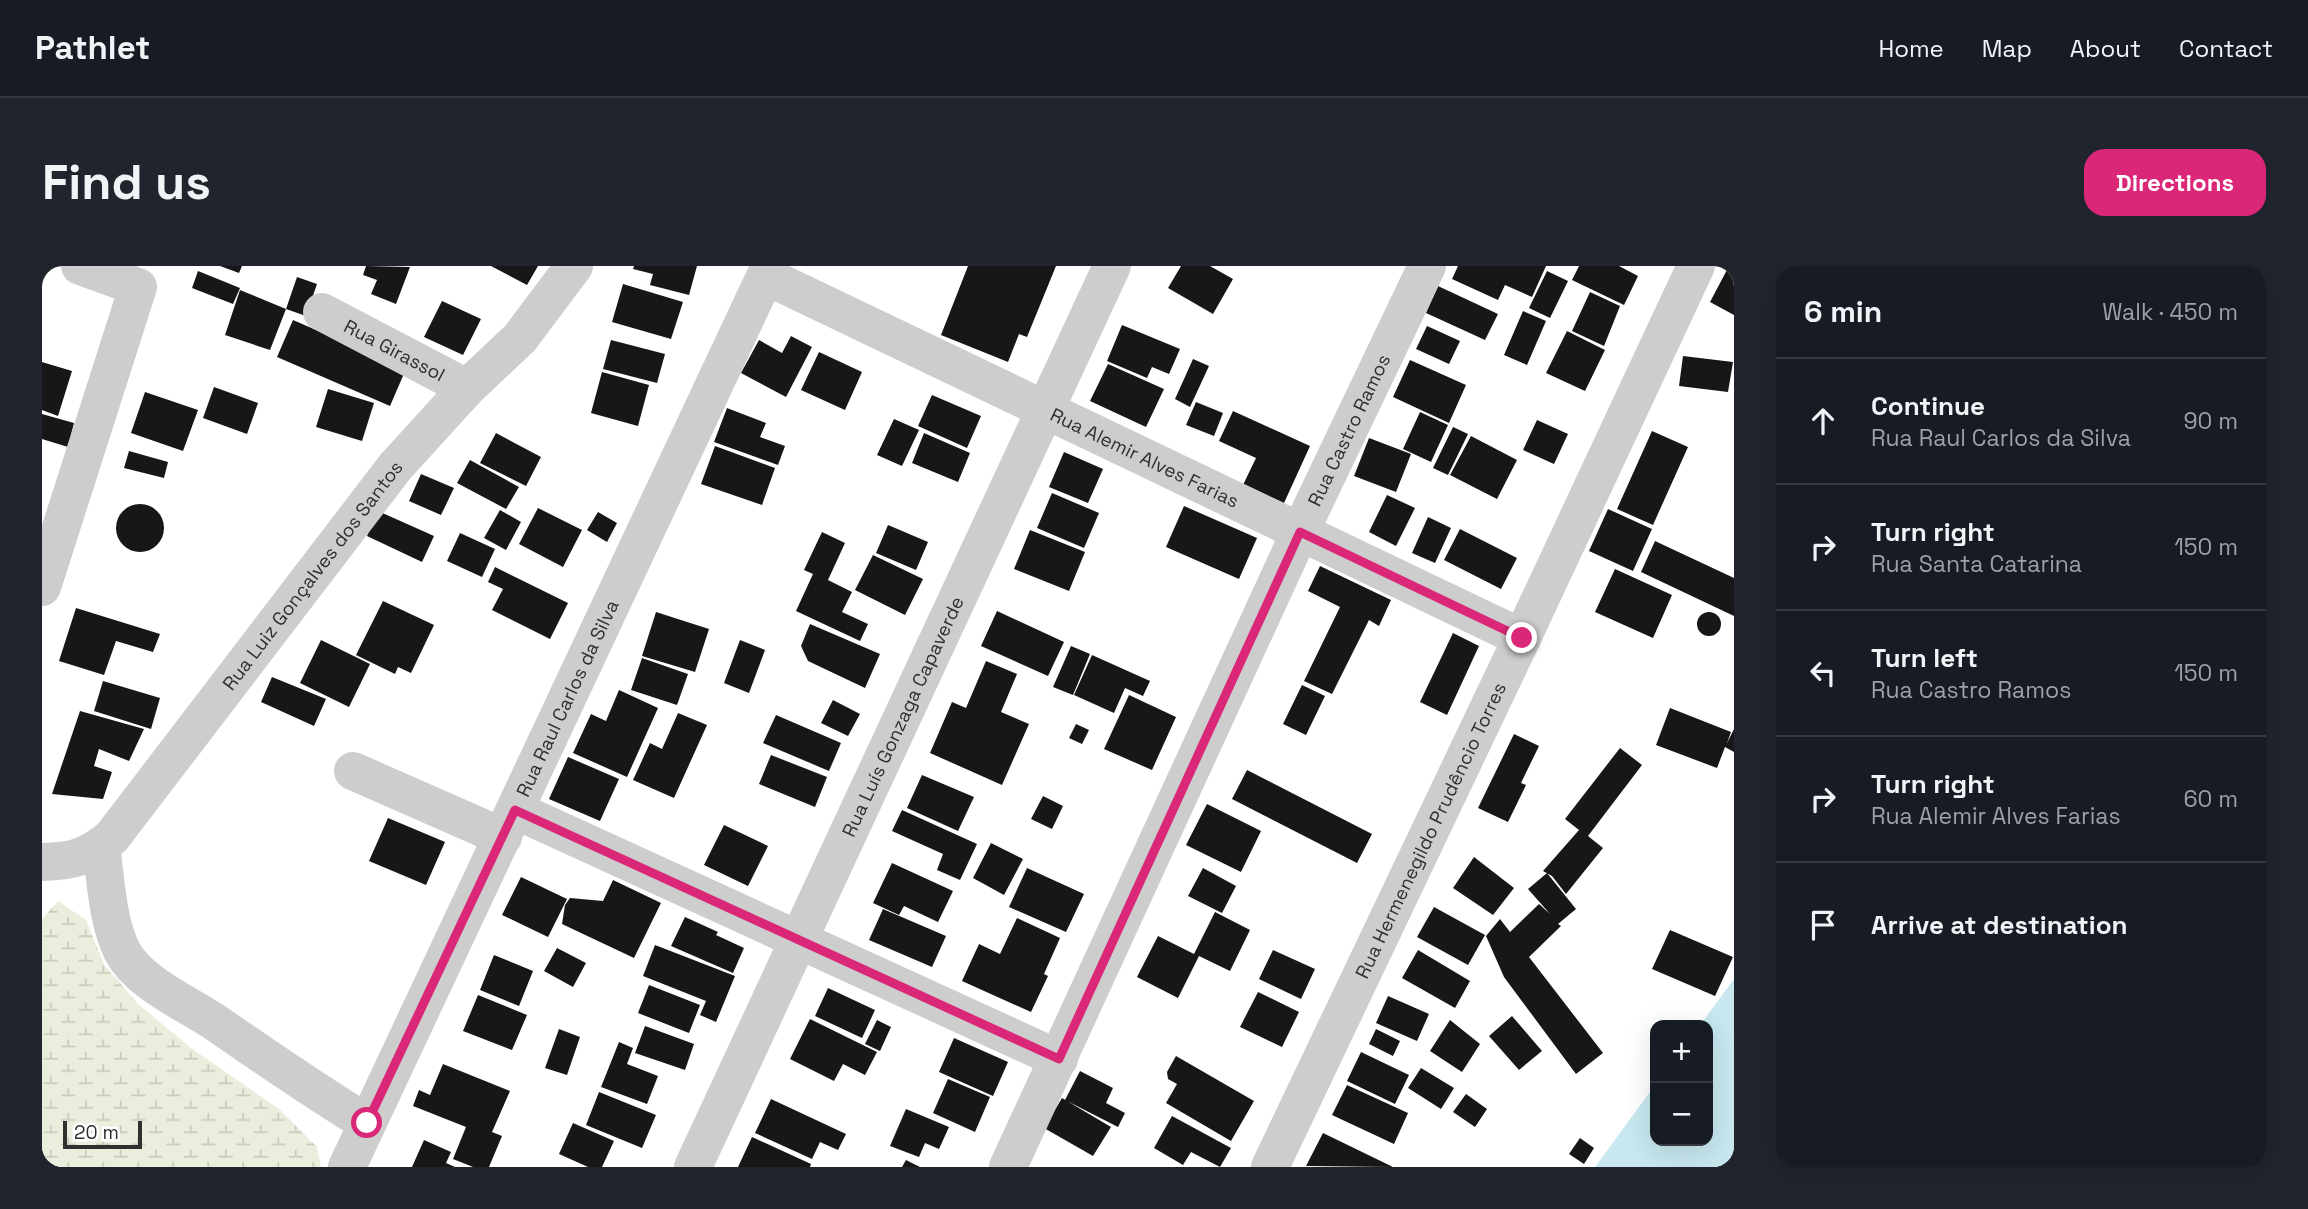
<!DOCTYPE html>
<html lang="en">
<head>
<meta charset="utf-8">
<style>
	body { margin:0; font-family:"Space Grotesk",sans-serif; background:#20242c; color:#f1f3f6 }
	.controls { position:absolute; right:21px; bottom:21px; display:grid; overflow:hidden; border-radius:14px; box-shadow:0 7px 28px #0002 }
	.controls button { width:63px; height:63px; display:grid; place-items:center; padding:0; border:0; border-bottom:2px solid #363941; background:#171b24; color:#f1f3f6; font:35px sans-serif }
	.scale { position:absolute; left:21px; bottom:18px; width:79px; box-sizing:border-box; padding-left:7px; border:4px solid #303030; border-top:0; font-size:19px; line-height:24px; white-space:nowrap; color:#303030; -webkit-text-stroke:5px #fff; paint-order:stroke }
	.stop { position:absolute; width:21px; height:21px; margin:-16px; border:5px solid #db2777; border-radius:50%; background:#fff }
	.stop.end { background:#db2777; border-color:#fff; box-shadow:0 2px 7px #0008 }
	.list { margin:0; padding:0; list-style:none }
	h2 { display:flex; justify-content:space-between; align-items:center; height:91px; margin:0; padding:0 28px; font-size:30px }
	h2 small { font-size:23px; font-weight:400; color:#9ea1a6 }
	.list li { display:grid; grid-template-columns:46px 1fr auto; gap:21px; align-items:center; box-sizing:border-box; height:126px; padding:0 28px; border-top:2px solid #363941 }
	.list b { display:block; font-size:26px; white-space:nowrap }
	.list p { margin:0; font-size:23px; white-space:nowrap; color:#9ea1a6 }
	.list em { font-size:23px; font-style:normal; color:#9ea1a6 }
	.icon { flex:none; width:38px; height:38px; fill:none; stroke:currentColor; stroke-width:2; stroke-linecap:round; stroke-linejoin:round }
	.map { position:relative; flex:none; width:1692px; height:901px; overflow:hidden; border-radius:21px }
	header { display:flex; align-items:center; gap:42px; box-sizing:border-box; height:98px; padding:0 35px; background:#171b24; border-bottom:2px solid #363941 }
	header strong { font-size:33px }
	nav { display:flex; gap:38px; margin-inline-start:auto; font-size:24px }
	.intro { display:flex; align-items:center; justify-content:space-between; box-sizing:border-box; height:168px; padding:0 42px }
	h1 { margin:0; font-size:49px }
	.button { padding:18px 32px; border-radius:21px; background:#db2777; color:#fff; font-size:24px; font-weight:700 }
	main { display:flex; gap:42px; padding:0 42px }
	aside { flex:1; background:#171b24; border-radius:21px; box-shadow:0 7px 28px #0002 }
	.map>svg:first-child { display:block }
</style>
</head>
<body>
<header>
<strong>Pathlet</strong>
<nav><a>Home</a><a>Map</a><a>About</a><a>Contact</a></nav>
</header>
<div class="intro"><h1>Find us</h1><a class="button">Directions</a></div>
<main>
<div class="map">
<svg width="1692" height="901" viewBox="0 0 1692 901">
	<defs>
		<pattern id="wetland-marsh" width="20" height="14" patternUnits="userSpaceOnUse" patternTransform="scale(1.75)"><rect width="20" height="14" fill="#e9eedd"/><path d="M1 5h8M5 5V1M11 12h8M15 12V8" fill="none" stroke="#c8ccbe"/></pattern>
	</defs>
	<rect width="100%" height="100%" fill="#fff"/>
	<path fill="url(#wetland-marsh)" d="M16,635L44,654L62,698L95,737L149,782L237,843L275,881L279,901H0V653Z"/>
	<path fill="#c8e7ef" d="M1692,713V901H1553L1613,819V875H1666V759H1658Z"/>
	<path fill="#171717" d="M178,0H200L197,7Z
		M324,0L368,1L354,38L329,28L335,14L321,9Z
		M449,0H496L485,19Z
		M592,0H655L647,29L608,19L611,8L591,3Z
		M926,0H1014L985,71L977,68L966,96L899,69Z
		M1139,0H1168L1191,13L1171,48L1126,22Z
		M1416,0H1504L1490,31L1463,19L1456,34L1410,13Z
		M1537,0H1577L1596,10L1582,39L1530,14Z
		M1687,0H1692V49L1668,36Z
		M156,5L198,22L191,38L150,22Z
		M1505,5L1526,15L1508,52L1487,42Z
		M255,11L275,18L264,50L244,43Z
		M581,18L641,36L629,73L570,56Z
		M1396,20L1456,48L1443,74L1384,47Z
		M198,24L244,43L228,84L183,69Z
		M1548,26L1578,40L1562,80L1530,65Z
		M400,35L439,53L421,89L382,71Z
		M1481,45L1504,55L1485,99L1462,89Z
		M251,54L364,103L348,140L235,91Z
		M1080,59L1138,83L1127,108L1110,101L1105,112L1065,95Z
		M1385,60L1418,75L1407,98L1374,83Z
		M1525,65L1563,84L1543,125L1504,107Z
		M749,70L770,81L744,131L699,107L717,74L740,87Z
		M569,74L623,88L615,117L561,103Z
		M777,86L820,106L803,144L759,124Z
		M1641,90L1691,96L1686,126L1637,120Z
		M1151,93L1167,100L1148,141L1133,133Z
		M1368,94L1424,119L1407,157L1351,131Z
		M0,96L30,105L16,150L0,144Z
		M1066,98L1122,123L1104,161L1048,135Z
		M560,106L607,119L596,160L549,147Z
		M172,121L216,137L205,168L161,152Z
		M286,123L332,137L320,175L274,161Z
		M103,126L156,144L141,185L89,167Z
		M890,129L939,150L925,182L876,160Z
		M1154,136L1181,147L1172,170L1144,159Z
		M685,142L724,157L718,171L743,180L736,199L672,176Z
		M1191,145L1268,180L1242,237L1201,219L1214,192L1177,175Z
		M1378,146L1406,159L1389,196L1361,183Z
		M0,148L32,157L26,181L0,173Z
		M852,153L877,164L860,200L835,189Z
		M1495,154L1526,168L1512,198L1481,184Z
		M1411,161L1426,168L1406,209L1391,202Z
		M1610,165L1646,181L1611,259L1575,243Z
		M454,167L499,191L484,220L438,197Z
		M882,167L928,187L916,216L870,197Z
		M1429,170L1475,194L1455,233L1408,209Z
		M1327,172L1369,188L1354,226L1312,210Z
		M673,180L733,202L720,239L659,218Z
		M87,185L126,196L122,212L82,202Z
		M1022,186L1061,203L1046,237L1007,221Z
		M428,194L477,221L464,243L415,217Z
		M379,208L412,222L399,249L367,235Z
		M1010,227L1057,247L1042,282L995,262Z
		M1345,229L1373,242L1354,280L1327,266Z
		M74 262a24 24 0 1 1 48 0a24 24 0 1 1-48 0Z
		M1142,240L1215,272L1197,313L1124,281Z
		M496,242L540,264L521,301L477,278Z
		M1566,243L1610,263L1591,305L1547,285Z
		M458,244L479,256L464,284L442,272Z
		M336,245L392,270L380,296L325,270Z
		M556,246L575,257L565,276L545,264Z
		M1386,251L1409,262L1393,297L1370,287Z
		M846,259L886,276L874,304L834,287Z
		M1418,263L1475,292L1459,323L1402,294Z
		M988,264L1043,286L1027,325L972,303Z
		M780,266L803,277L786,314L810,326L800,346L826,358L818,375L754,345L771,308L762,304Z
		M418,267L453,283L440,311L405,295Z
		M1613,275L1692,312V350L1599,306Z
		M831,289L881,313L863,349L813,324Z
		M1278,300L1349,334L1337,360L1327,354L1290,428L1262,415L1298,341L1266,325Z
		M453,301L526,337L508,373L450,344L461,323L446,316Z
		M1573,303L1630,329L1611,372L1553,346Z
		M341,335L392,359L369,407L356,401L353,408L314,389Z
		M34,342L118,368L111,386L74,375L62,409L17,395Z
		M955,345L1022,376L1006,410L939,380Z
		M614,346L667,363L653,406L600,390Z
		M1655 358a12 12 0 1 1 24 0a12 12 0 1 1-24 0Z
		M768,358L838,388L823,422L766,395L759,380Z
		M1411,367L1437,380L1405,449L1378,436Z
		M279,374L328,398L307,441L258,417Z
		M698,374L723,384L707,427L682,417Z
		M1029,380L1048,388L1031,429L1011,421Z
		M1050,389L1108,415L1101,430L1083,422L1072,447L1032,429Z
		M600,392L646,408L635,439L589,424Z
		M944,395L975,408L959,446L987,458L960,519L888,487L910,436L924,442Z
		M230,411L284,433L272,460L219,436Z
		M61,415L118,432L109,463L52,445Z
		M1260,419L1283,430L1264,469L1241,458Z
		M577,424L616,442L585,511L531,487L549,448L564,455Z
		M1087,429L1134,451L1110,504L1062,483Z
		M791,434L818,448L806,470L779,457Z
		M1628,442L1689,466L1685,477L1692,463V486L1683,481L1675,502L1614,479Z
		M38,445L102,463L87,495L57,483L52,500L70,506L61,533L10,528Z
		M636,447L665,459L632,532L591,514L608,477L620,483Z
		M734,449L799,477L787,505L721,477Z
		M1034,458L1047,464L1040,478L1027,472Z
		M1472,468L1497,480L1479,517L1484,519L1466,556L1436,542Z
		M1578,482L1600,499L1546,570L1561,582L1524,628L1510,610L1501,605L1537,564L1523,553Z
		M729,489L785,511L773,541L717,518Z
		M526,491L577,513L558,555L507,533Z
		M1205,504L1330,568L1315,597L1190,533Z
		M880,509L932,531L916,565L865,542Z
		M1001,530L1021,540L1010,563L989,553Z
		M1165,538L1219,565L1199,606L1144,579Z
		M860,544L935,578L918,614L895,604L901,588L850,565Z
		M346,552L403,576L384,619L327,595Z
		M682,559L726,580L706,620L662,599Z
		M949,577L981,593L962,629L931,612Z
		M1432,591L1472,622L1451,649L1411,622Z
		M850,597L911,625L896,656L862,640L857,649L831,637Z
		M985,602L1042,628L1024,666L967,641Z
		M1161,602L1194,620L1180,647L1146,630Z
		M1505,607L1534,643L1516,658L1519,660L1487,691L1561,787L1534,808L1462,711L1444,670L1458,653L1468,666L1497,638L1508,648L1486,623Z
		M479,611L525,633L506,671L460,649Z
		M571,614L619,637L592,692L520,658L523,639L528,632L561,635Z
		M1392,641L1443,669L1426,699L1375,671Z
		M841,643L904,670L890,701L827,674Z
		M1173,646L1208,664L1188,705L1157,690L1136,732L1095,711L1116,670L1152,688Z
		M643,651L676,666L674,669L702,682L691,707L629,680Z
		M975,652L1018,672L1002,708L1006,710L989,746L920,715L937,678L958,688Z
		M1628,664L1691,691L1673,730L1610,703Z
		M613,679L693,710L674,756L658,749L664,735L601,710Z
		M515,682L544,697L531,721L502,705Z
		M1231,684L1273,703L1259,733L1217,713Z
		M1376,684L1428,715L1413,742L1360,712Z
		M452,689L491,705L477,740L438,724Z
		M607,719L658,739L647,767L596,747Z
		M786,722L833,744L820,772L773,750Z
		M1216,726L1257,746L1240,781L1198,761Z
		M436,729L485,749L470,784L421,765Z
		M1346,730L1387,748L1375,775L1334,757Z
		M1470,750L1500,785L1477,804L1447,770Z
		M768,753L835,786L823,809L801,798L792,815L748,793Z
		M835,754L849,761L838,785L823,778Z
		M1408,754L1438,778L1420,806L1388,785Z
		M603,760L652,778L643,804L593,787Z
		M517,763L538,771L525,809L503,802Z
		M1334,763L1358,775L1351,790L1327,778Z
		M912,772L966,796L951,830L897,806Z
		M577,776L591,782L585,798L616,810L605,838L559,821Z
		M1319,786L1367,809L1353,838L1305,815Z
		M1134,790L1212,835L1189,875L1124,837L1135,818L1126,813L1125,806Z
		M401,798L468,825L450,866L460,870L447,901H431L411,893L424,861L371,840L377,824L388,829Z
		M1379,802L1412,822L1399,843L1366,822Z
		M1038,805L1071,822L1064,837L1083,847L1076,861L1023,834Z
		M906,813L948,831L933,866L891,847Z
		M1305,819L1366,847L1352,878L1290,849Z
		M557,826L614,849L600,882L544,859Z
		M1424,828L1445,843L1433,861L1411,846Z
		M1020,832L1069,861L1051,890L1002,862Z
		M729,833L804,868L796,884L778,876L770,893L713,867Z
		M864,843L907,861L897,883L883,877L877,891L848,880Z
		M1130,850L1189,882L1178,901L1149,886L1141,899L1112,882Z
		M531,857L572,875L560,901H546L517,888Z
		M1281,867L1351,901L1264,900Z
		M710,871L769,898L768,901H696Z
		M1538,872L1552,882L1542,898L1527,888Z
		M382,874L409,886L404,897L413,901H370Z
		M864,894L878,901H860Z"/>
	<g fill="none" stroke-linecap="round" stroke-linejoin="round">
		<g stroke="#cdcdcd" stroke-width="38">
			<path id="s1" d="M724,10L1480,372"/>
			<path id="s2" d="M280,46L425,122"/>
			<path d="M0,321L96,21L38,0"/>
			<path d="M311,505L461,571"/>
			<path d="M473,544L1017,793"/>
			<path d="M59,580C64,615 65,654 80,685C97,718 147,738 177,759C226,793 274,826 325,857"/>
			<path id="s3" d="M0,596C32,595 46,591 70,571L353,201L425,122L478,72L532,0"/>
			<path id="s4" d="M305,901L728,0"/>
			<path id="s5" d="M651,901L1070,0"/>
			<path id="s6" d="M966,901L1258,266L1385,0"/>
			<path id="s7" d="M1228,901L1480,372L1654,0"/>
		</g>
	</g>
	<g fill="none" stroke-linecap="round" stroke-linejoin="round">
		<path stroke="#db2777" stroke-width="9" d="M325,857L473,544L1017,793L1258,266L1480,372"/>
	</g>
	<g text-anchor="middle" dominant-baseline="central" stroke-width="7" stroke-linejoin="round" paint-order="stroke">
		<g font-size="19" fill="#303030" stroke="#fff">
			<text stroke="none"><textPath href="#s2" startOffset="82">Rua Girassol</textPath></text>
			<text stroke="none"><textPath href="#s6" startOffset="812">Rua Castro Ramos</textPath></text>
			<text stroke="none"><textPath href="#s1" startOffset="420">Rua Alemir Alves Farias</textPath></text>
			<text stroke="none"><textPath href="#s3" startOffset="406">Rua Luiz Gonçalves dos Santos</textPath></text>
			<text stroke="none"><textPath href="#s4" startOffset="518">Rua Raul Carlos da Silva</textPath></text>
			<text stroke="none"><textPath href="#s5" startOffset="497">Rua Luís Gonzaga Capaverde</textPath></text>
			<text stroke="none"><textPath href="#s7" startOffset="373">Rua Hermenegildo Prudêncio Torres</textPath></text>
		</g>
	</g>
</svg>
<div class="controls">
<button>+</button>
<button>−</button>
</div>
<div class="scale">20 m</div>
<div class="stop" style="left:325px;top:857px"></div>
<div class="stop end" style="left:1480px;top:372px"></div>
</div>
<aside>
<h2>6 min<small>Walk · 450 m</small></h2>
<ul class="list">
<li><svg class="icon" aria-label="ahead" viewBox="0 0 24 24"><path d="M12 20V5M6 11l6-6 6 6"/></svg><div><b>Continue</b><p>Rua Raul Carlos da Silva</p></div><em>90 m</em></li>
<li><svg class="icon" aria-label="right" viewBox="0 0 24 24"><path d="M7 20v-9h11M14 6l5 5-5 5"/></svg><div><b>Turn right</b><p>Rua Santa Catarina</p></div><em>150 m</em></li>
<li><svg class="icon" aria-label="left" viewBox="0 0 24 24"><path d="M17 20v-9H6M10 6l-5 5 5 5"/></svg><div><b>Turn left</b><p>Rua Castro Ramos</p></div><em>150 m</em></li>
<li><svg class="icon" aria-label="right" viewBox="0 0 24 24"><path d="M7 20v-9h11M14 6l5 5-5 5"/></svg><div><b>Turn right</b><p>Rua Alemir Alves Farias</p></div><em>60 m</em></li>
<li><svg class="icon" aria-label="arrive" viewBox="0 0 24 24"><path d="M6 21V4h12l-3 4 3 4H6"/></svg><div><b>Arrive at destination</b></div></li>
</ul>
</aside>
</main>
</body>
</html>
